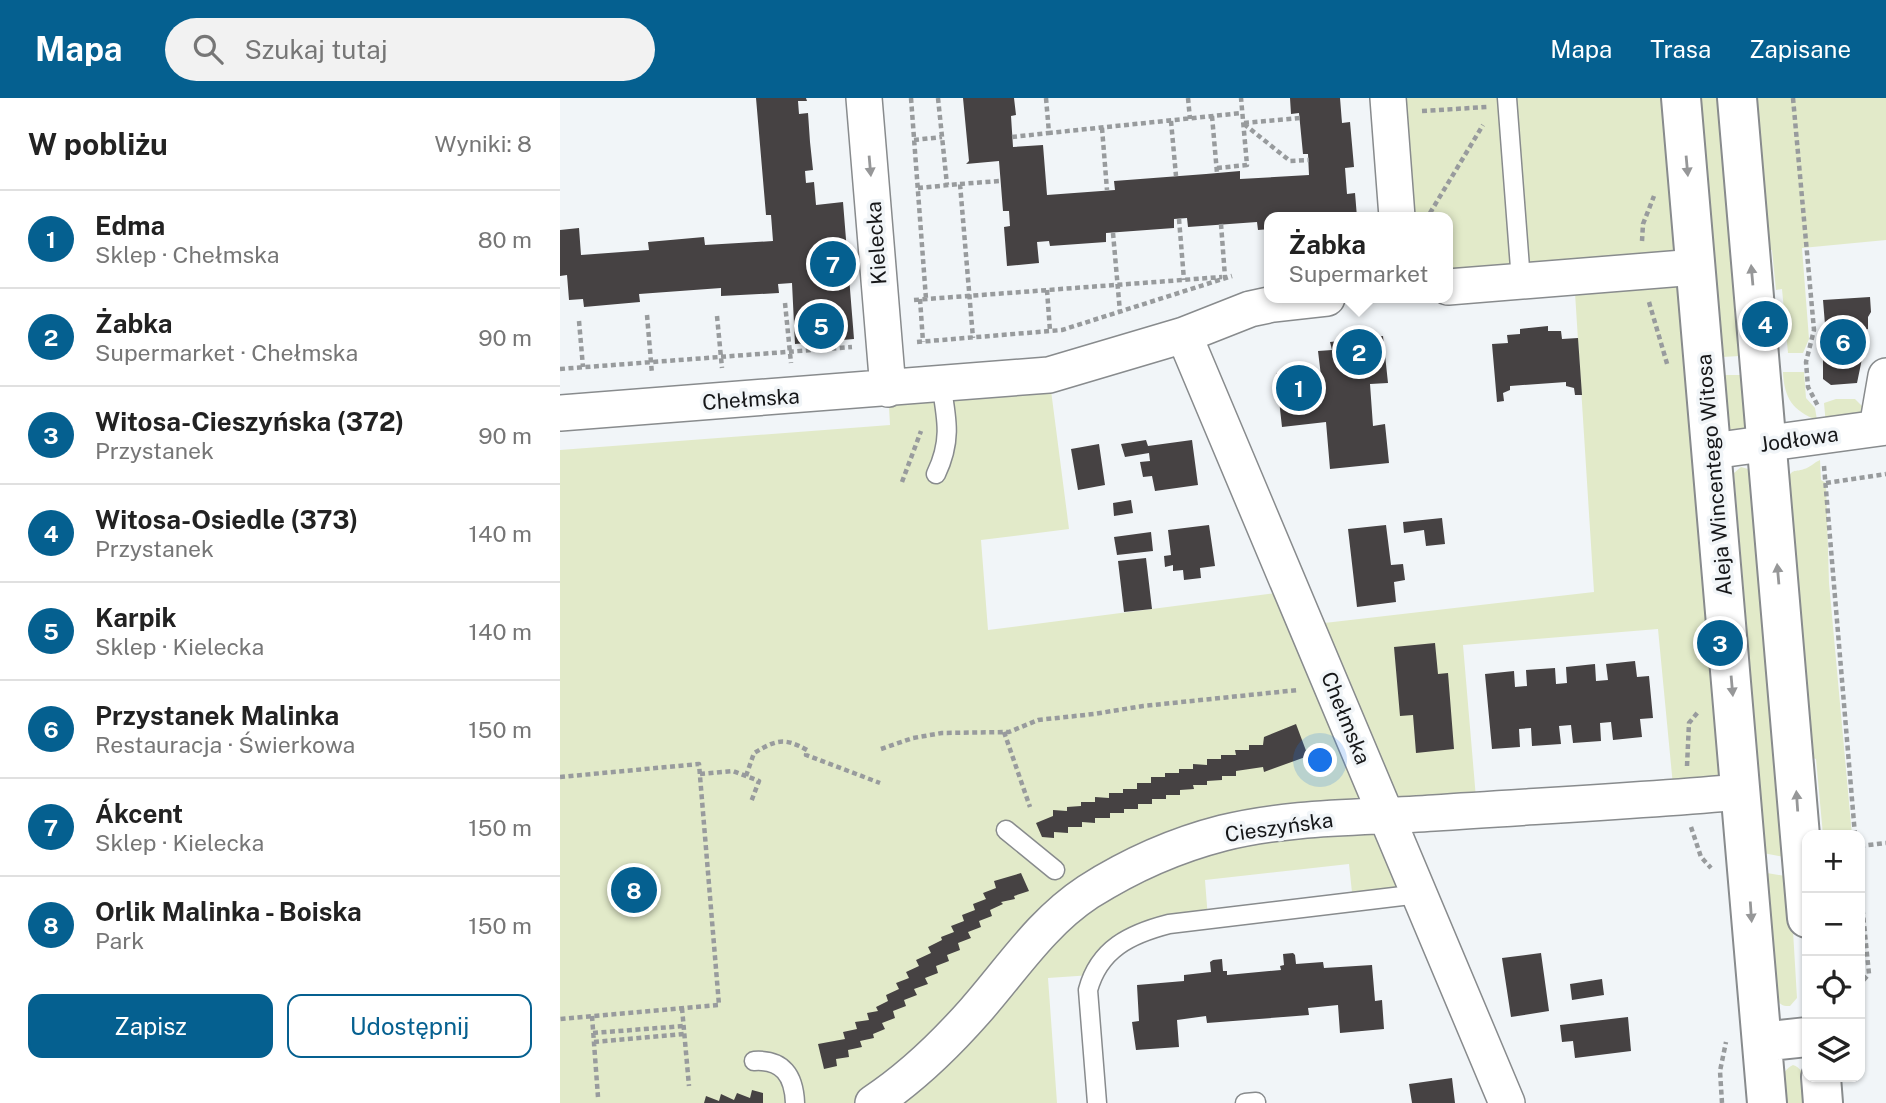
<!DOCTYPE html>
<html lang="pl">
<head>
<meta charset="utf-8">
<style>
	body { margin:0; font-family:"Public Sans",sans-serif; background:#f2f2f2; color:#222 }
	.controls { position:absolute; right:21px; bottom:21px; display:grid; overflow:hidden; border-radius:14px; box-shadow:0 2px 5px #0004 }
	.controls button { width:63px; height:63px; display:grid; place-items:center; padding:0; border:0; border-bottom:2px solid #e0e0e0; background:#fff; color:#222; font:35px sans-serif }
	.you { position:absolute; left:761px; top:663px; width:24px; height:24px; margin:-18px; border:5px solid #fff; border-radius:50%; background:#1a73e8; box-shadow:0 0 0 10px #1a73e833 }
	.badge { display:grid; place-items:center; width:46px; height:46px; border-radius:50%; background:#056090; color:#fff; font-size:23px; font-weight:700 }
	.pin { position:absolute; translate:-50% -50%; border:4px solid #fff; box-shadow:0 2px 7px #0006 }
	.popup { position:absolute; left:704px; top:114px; width:189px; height:91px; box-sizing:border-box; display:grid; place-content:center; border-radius:14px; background:#fff; filter:drop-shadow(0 2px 5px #0005); font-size:23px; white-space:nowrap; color:#767676 }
	.popup b { font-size:26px; color:#222 }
	.popup::after { content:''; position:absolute; left:50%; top:100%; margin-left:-14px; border:14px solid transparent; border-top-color:#fff }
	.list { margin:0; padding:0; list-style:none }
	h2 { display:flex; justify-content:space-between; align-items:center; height:91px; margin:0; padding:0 28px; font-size:30px }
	h2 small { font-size:23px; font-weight:400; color:#767676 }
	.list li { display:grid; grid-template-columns:46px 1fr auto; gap:21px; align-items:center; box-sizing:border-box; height:98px; padding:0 28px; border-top:2px solid #e0e0e0 }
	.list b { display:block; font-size:26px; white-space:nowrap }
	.list p { margin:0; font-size:23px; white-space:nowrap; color:#767676 }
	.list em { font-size:23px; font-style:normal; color:#767676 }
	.actions { display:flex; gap:14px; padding:21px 28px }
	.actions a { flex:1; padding:16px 0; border:2px solid #056090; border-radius:14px; text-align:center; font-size:24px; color:#056090 }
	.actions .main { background:#056090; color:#fff }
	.icon { flex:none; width:38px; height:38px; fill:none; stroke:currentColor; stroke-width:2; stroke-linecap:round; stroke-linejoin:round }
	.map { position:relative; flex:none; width:1326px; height:1005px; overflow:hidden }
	header { display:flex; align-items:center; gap:42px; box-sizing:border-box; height:98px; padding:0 35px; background:#056090; color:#fff }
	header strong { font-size:33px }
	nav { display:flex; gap:38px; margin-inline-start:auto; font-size:24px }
	.search { width:490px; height:63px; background:#f2f2f2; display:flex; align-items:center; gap:18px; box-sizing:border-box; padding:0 24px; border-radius:38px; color:#767676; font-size:26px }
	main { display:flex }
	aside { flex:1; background:#fff }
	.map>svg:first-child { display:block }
</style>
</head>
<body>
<header>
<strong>Mapa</strong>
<div class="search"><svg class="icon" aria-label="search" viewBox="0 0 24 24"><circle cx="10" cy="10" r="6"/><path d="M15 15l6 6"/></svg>Szukaj tutaj</div>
<nav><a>Mapa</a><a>Trasa</a><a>Zapisane</a></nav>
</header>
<main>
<aside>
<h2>W pobliżu<small>Wyniki: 8</small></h2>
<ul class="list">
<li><span class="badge">1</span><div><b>Edma</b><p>Sklep · Chełmska</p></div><em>80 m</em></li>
<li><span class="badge">2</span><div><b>Żabka</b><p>Supermarket · Chełmska</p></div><em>90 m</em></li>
<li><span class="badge">3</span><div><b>Witosa-Cieszyńska (372)</b><p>Przystanek</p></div><em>90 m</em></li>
<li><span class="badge">4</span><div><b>Witosa-Osiedle (373)</b><p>Przystanek</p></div><em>140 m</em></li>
<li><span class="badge">5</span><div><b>Karpik</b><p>Sklep · Kielecka</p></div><em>140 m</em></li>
<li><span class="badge">6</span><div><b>Przystanek Malinka</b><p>Restauracja · Świerkowa</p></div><em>150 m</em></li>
<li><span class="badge">7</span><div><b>Ákcent</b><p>Sklep · Kielecka</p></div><em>150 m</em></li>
<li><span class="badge">8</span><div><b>Orlik Malinka - Boiska</b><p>Park</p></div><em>150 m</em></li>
</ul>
<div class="actions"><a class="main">Zapisz</a><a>Udostępnij</a></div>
</aside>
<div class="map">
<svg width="1326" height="1005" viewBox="0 0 1326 1005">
	<rect width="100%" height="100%" fill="#f1f5f8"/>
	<path fill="#e2eac9" d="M828,0H1122L1181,694L1114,698L1098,531L903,547L917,712L827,718L859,796L793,804L789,766L645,782L648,821L585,833L532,877L488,880L497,1005H0V352L330,327L328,291L489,277L509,431L421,442L428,532L732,493L747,527L1034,494L1014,179L888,189V119H837Z
		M1141,0H1158L1180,258L1162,259Z
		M1177,0H1326V142L1242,150L1249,241L1243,255H1228L1222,191L1216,192L1212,152L1191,154Z
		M1223,274H1244L1246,300L1255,310L1257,322C1233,313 1224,300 1223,274Z
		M1165,277H1183L1186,330L1182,334L1171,333L1168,329Z
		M1276,301H1295L1305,311L1299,316L1266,327L1264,305Z
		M1260,362L1261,382L1266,385L1269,485L1292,737H1263L1256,661L1249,659L1226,384C1233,369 1233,375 1244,371C1249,370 1255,364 1260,362Z
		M1181,369L1188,371L1191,375L1224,759L1203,755L1205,747L1174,375Z
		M1207,775L1225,778L1230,832L1233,833L1237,900L1230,908C1217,909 1217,900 1215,889H1217Z
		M1233,967C1248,972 1246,991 1247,1005H1227C1226,991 1215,976 1233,967Z"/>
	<path fill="#464243" d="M196,0H246L247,3H238L239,16L248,15L250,44L253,72L245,73L246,85L254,84L256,107L283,104L294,241L235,246L232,185L218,186L219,195L161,198V190L79,196L80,204L24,209L23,201L9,202L7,177L0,178V132L19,130L21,157L89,152L88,144L144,139L145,147L213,143L211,117H206Z
		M403,0H454L456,17L451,18L453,49L483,47L487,97L555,92L554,83L646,76L680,73V81L749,77L748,56H743L739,15L731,16L730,0H780L782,25L790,24L794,69L785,70L787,96L795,95L797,119H765V116L753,117V119H710V131L698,132L697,124L628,129L627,120L614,121V130L546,135V144L490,148L489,143L477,144L479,165L447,168L444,129L450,128L449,113H443L439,63L406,66L409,63Z
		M1310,199L1311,214L1308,219V231L1302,233L1303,256L1297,285L1271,287L1263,281V240L1266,239L1263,202Z
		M988,228V233H1001L1002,241L1018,240L1022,297H1015L1014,290L1006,288V284L950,288V292L943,295L944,303L937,304L932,246L948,245L947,237L960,236V231Z
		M805,233V240L823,238L828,285L810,286L813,328L825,326L829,365L770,371L766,324L722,329L716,275L752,271L753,279L761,278L758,253L772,252L770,244L788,242L787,236Z
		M586,342L588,348L632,342L638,387L595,393L592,378L583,379L580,364L590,363L589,355L565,359L561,346Z
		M539,346L545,387L518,392L511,351Z
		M571,402L573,415L554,418L553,405Z
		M882,420L885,446L866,448L864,432L844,435L843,424Z
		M649,427L655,468L640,470L641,480L624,482L623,472L613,473V467L605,469L604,458L611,457L608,432Z
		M826,427L831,467L843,466L845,482L834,484L836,504L797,509L788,431Z
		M591,434L593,453L557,457L554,439Z
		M586,460L592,511L564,514L558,463Z
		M875,545L878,576L888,575L894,651L856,655L853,617L840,618L834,549Z
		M1075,563L1077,579L1089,578L1093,620L1080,621L1082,639L1053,642L1051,624L1040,625L1041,643L1013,645L1011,627L999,628L1001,646L972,648L971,630L959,631L960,649L932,651L925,576L954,573L955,589L967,588L966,572L995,570L996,586L1007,585L1006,569L1035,566L1036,583L1048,582L1046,566Z
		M736,626L748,658L704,674L703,669L676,673V678H662V682L647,683V687H633L634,691L620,692V697H606V701H592V706H578V711H564V715H550V720H535V725L522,724V729H508V735L494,734V740L482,739L476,725L493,718V712L507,713V709L521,708V704H535V699L549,700V695H563V691H577V685H591V679H605V675H619V671H633V666L647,667V661H661V657H676L675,652H689V647H703L704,639Z
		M461,775L469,793L454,798L455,801L441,804L443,806L430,812L432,818L419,823L421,829L408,834L411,840L398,845L400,852L387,857L389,863L376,868L378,875L365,880L368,886L354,891L357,897L344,902L346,908L333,913L335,920L322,925L325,931L313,936L314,940L300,943L302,949L288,952L289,959L276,961L277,968L264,971L258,946L285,941L283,934L297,931L295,924L309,922L307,915L318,913L316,909L328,903L326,897L339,891L336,885L349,880L346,874L359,868L356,862L371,855L368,849L382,842L381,839L394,834L391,828L404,823L402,817L415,812L413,806L426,801L423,795L436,790L434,783Z
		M733,855L735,857L736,866L763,864L764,870L812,867L815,903L822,902L824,931L780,935L778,907L748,910L749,917L647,925L646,918L617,922L619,949L576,952L572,924L579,923L577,887L624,883V877L651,874L650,864L653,862L662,861L663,873H667V877L721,872L720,868L724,867L723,856Z
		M981,855L989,913L951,919L942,860Z
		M1042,881L1044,897L1012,902L1010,886Z
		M1068,919L1071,953L1015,960L1013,943L1002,944L1000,927Z
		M892,980L895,1005H852L849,986Z
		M192,992L203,995V1005H144L146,998L159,1003L161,996L174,1002L177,995L190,1000Z"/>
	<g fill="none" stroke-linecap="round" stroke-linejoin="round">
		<g stroke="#888b8d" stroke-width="21">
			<path id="service" d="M947,0L961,183
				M376,376C392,343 387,321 381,286
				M446,732L495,772
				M194,963C223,961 234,978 235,1005
				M537,1005L528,892C539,851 570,836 609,826L859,796
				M685,1005L696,1004"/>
		</g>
		<g stroke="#888b8d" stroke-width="38">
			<path id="minor" d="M304,0L328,291
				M828,0L837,119
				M888,189L1136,169
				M624,237L947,1005
				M0,315L489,277L624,237L690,211L713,206L767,200
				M1317,330L1326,278
				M1152,353L1326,329
				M313,1005C351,980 385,947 415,913C452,871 481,825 528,794C569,768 616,747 663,735C731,718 805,720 874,715C977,708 1079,703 1181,694"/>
		</g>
		<g stroke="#888b8d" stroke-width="42">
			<path id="tertiary" d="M1121,0L1207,1005
				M1177,0L1247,820
				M1202,944L1247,939
				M1261,979L1263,1005"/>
		</g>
		<path stroke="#989b9d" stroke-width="4.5" stroke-dasharray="5 3.5" stroke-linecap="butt" d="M351,0L366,201
			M378,0L387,87
			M486,0L489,35L682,15
			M628,0L630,21
			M1233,0L1254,232L1246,264L1248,289L1258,308
			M862,13L927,9
			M652,18L657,75
			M611,23L616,78
			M684,25L740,20
			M684,26L730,63L749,62
			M542,30L547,92
			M452,39L489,35
			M354,42L382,39
			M657,70L687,67L681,0
			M400,86L440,83
			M358,90L400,86L413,240
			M870,115L923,27
			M760,116V119
			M619,121L624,182
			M661,126L665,179
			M553,135L560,214
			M1082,143L1083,126L1094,98
			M487,192L490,233
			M360,201L363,244
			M354,202L662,179
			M1089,204L1108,269
			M225,205L231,265
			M87,217L92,276
			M157,218L162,270
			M19,223L23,269
			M357,244L502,232L672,178
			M0,271L292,249
			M1264,368L1295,737
			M342,384L361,333
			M1266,385L1326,376
			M444,634L470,709
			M321,651L353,640L382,635L449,634L478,622L534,616L583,608L738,592
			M1127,668L1129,625L1138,614
			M140,676L173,673L199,683L191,704
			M186,678L194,655C216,642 224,639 247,652L246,657L320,685
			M0,679L139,666L159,907L0,921
			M1131,729L1141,759L1151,770
			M1300,748L1326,745
			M1300,786L1309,876L1300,886
			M122,910L129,988
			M32,918L38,999
			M33,935L124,928
			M34,944L124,936
			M1162,1005L1160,973L1166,944"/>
		<use href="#service" stroke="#fff" stroke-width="18"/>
		<use href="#minor" stroke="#fff" stroke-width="35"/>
		<use href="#tertiary" stroke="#fff" stroke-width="38"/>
	</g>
	<defs><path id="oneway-solid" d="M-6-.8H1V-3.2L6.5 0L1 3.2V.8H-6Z" transform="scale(1.75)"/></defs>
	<g fill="#969798">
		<use href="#oneway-solid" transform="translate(310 68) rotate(85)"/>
		<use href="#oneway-solid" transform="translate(1127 68) rotate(85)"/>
		<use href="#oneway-solid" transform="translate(1192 177) rotate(-95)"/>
		<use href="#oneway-solid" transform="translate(1218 476) rotate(-95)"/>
		<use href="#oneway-solid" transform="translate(1172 588) rotate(85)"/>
		<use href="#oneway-solid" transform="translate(1237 703) rotate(-94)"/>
		<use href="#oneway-solid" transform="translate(1191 814) rotate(86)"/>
	</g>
	<g text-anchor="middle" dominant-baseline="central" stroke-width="7" stroke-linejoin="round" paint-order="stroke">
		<g font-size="21" fill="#161719" stroke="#f1f5f8">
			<text transform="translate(316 145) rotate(-94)">Kielecka</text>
			<text transform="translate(191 301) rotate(-4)">Chełmska</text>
			<text transform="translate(1239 341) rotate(-8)">Jodłowa</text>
			<text transform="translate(1154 377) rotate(-95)">Aleja Wincentego Witosa</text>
			<text transform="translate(786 620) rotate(68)">Chełmska</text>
			<text transform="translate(719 729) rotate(-8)">Cieszyńska</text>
		</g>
	</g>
</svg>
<div class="controls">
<button>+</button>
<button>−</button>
<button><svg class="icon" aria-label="locate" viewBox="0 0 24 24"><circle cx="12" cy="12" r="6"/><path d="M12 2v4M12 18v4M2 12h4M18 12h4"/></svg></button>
<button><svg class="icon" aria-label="layers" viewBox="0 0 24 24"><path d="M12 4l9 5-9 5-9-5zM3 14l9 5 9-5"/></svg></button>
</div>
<div class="you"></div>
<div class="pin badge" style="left:739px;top:290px">1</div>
<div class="pin badge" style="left:799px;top:254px">2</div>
<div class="popup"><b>Żabka</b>Supermarket</div>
<div class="pin badge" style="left:1160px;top:545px">3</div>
<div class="pin badge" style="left:1205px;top:226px">4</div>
<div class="pin badge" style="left:261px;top:228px">5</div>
<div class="pin badge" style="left:1283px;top:244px">6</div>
<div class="pin badge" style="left:273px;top:166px">7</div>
<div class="pin badge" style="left:74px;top:792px">8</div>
</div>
</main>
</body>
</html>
